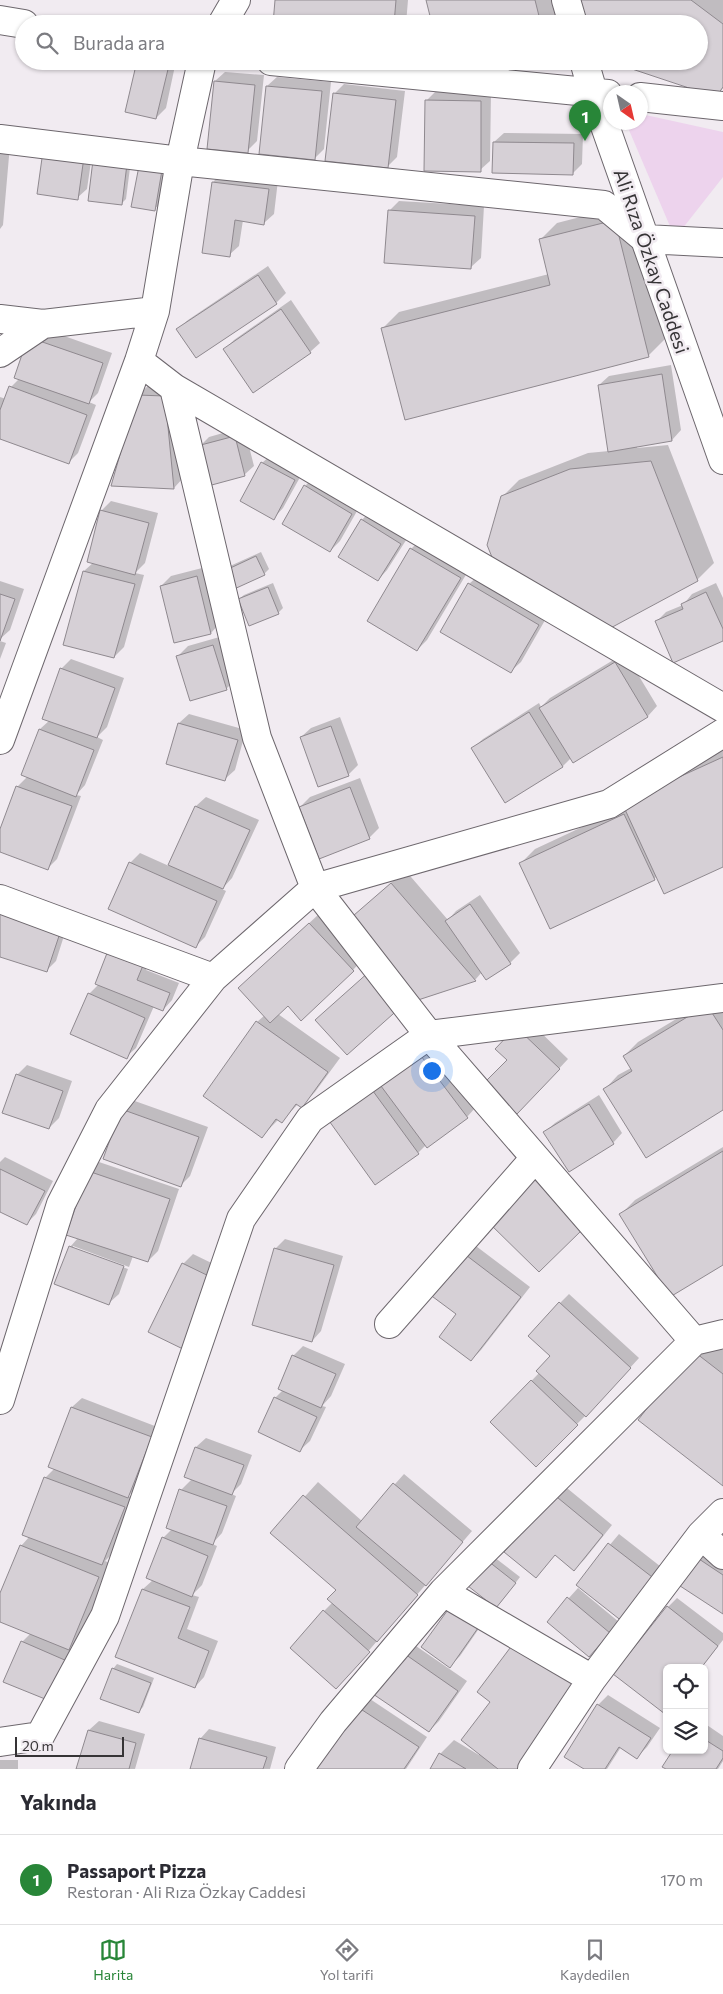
<!DOCTYPE html>
<html lang="tr">
<head>
<meta charset="utf-8">
<style>
	body { margin:0; font-family:Commissioner,sans-serif; background:#f7f7f7; color:#2b2b33 }
	.controls { position:absolute; right:15px; bottom:15px; display:grid; overflow:hidden; border-radius:8px; box-shadow:0 1px 4px #0004 }
	.controls button { width:45px; height:45px; display:grid; place-items:center; padding:0; border:0; border-bottom:1px solid #e1e1e2; background:#fff; color:#2b2b33; font:25px sans-serif }
	.compass { position:absolute; left:603px; top:85px; width:45px; height:45px; border-radius:50%; background:#fff; box-shadow:0 1px 4px #0004; rotate:146deg }
	.scale { position:absolute; left:15px; bottom:12px; width:109px; box-sizing:border-box; padding-left:5px; border:2px solid #363436; border-top:0; font-size:14px; line-height:18px; white-space:nowrap; color:#363436; -webkit-text-stroke:4px #f1ebf1; paint-order:stroke }
	.you { position:absolute; left:431px; top:1070px; width:18px; height:18px; margin:-12px; border:4px solid #fff; border-radius:50%; background:#1a73e8; box-shadow:0 0 0 8px #1a73e833 }
	.badge { display:grid; place-items:center; width:32px; height:32px; border-radius:50%; background:#288638; color:#fff; font-size:16px; font-weight:700 }
	.pin { position:absolute; translate:-50% -41px; filter:drop-shadow(0 1px 2px #0008) }
	.pin::after { content:''; position:absolute; top:26px; width:18px; height:15px; background:inherit; clip-path:polygon(0 0,100% 0,50% 100%) }
	.list { margin:0; padding:0; list-style:none }
	h2 { display:flex; justify-content:space-between; align-items:center; height:65px; margin:0; padding:0 20px; font-size:21px }
	h2 small { font-size:16px; font-weight:400; color:#7c7c81 }
	.list li { display:grid; grid-template-columns:32px 1fr auto; gap:15px; align-items:center; box-sizing:border-box; height:90px; padding:0 20px; border-top:1px solid #e1e1e2 }
	.list b { display:block; font-size:19px; white-space:nowrap }
	.list p { margin:0; font-size:16px; white-space:nowrap; color:#7c7c81 }
	.list em { font-size:16px; font-style:normal; color:#7c7c81 }
	.icon { flex:none; width:28px; height:28px; fill:none; stroke:currentColor; stroke-width:2; stroke-linecap:round; stroke-linejoin:round }
	.map { position:relative; flex:none; width:723px; height:1769px; overflow:hidden }
	.search { position:absolute; background:#fff; box-shadow:0 1px 4px #0004; left:15px; right:15px; top:15px; height:55px; display:flex; align-items:center; gap:12px; box-sizing:border-box; padding:0 18px; border-radius:28px; color:#7c7c81; font-size:19px }
	.sheet { height:155px; background:#fff }
	nav { display:flex; justify-content:space-around; align-items:center; box-sizing:border-box; height:70px; border-top:1px solid #e1e1e2; background:#fff; font-size:14px; color:#7c7c81 }
	nav a { display:grid; justify-items:center; gap:2px }
	nav .on { color:#288638 }
	.map>svg:first-child { display:block }
</style>
</head>
<body>
<div class="map">
<svg width="723" height="1769" viewBox="0 0 723 1769">
	<rect width="100%" height="100%" fill="#f1ebf1"/>
	<path fill="#edd3ed" d="M641,114L723,132V177L675,238L626,123L640,122Z"/>
	<path fill="#0003" d="M277,0H408L406,24H274Z
		M427,0H552L557,18L552,24H433Z
		M577,0H723V88L716,96L699,61V24Z
		M138,61H176L166,108L156,118Z
		M225,72L264,75L257,141L247,151L215,81Z
		M277,77L331,82L324,149L314,159L267,86Z
		M344,84L405,91L397,157L388,166L334,94Z
		M436,91L491,92L490,161L480,170L426,101Z
		M504,133L583,134L582,164L573,173L494,142Z
		M0,144L10,145L3,225L0,229Z
		M93,148L87,189L77,198L39,192Z
		M131,160L126,199L121,204L89,200Z
		M166,165L159,205L154,209L133,206Z
		M223,172L278,180L274,214L264,223L243,220L239,246L229,255L203,252L213,182Z
		M399,201L484,206L481,258L471,267L389,211Z
		M631,204L665,339L649,355L383,328L399,312L549,274L540,240L557,223Z
		M268,266L286,293L276,303L197,357L178,329L188,320Z
		M291,300L320,343L310,352L224,350L234,340Z
		M39,327L112,353L98,393L89,402L96,405L78,453L68,463L0,438V397L6,399L11,387L19,379Z
		M671,365L681,430L672,440L637,446V448L668,445L714,563L697,580L502,497L519,480L588,453L609,451L599,385L609,376Z
		M148,386H174L183,478L174,488L138,395Z
		M244,427L254,466L244,475L199,447L209,437Z
		M272,454L304,470L283,508L274,518L262,463Z
		M315,476L361,504L340,541L330,551L305,486Z
		M111,501L158,513L145,563L135,573L144,575L124,647L114,657L84,571L94,562L101,511Z
		M371,510L410,534L387,570L378,580L362,520Z
		M421,539L470,568L427,640L417,650L368,621L411,549Z
		M261,552L269,569L264,574L233,588L230,566Z
		M206,567L220,623L211,633L161,586L171,576Z
		M479,575L548,615L521,662L511,671L469,584Z
		M0,581L24,589L10,630L0,639Z
		M273,583L283,608L278,613L239,599L244,595Z
		M716,583L723,598V640L656,622L666,612L683,605L692,594Z
		M223,636L236,679L226,689L178,656L188,646Z
		M0,641L6,643L0,659Z
		M625,653L657,706L648,716L573,762L571,758L563,766L506,801L473,748L483,739L539,703L541,707L550,698Z
		M71,659L124,678L107,727L97,737L103,740L85,785L76,795L81,796L57,859L48,868L0,851V833L18,786L28,776L23,774L40,729L50,720L61,669Z
		M189,714L246,730L235,770L225,779L179,723Z
		M340,717L358,765L348,775L301,737L311,728Z
		M723,750V865L657,876L654,879L521,863L535,849L625,807L637,790Z
		M360,778L379,828L369,838L300,807L310,797Z
		M206,797L259,820L232,878L222,889L226,891L205,937L196,946L110,908L131,862L140,853L169,866L196,806Z
		M405,870L448,920L456,911L480,895L520,953L510,963L482,972L475,980L382,961L348,922Z
		M319,914L362,960L353,970L288,1005L278,1014L340,1058L315,1092L301,1106L298,1104L282,1121L279,1119L262,1136L257,1022L265,1015L250,978Z
		M69,920L56,961L46,971L0,956Z
		M153,953L146,970L179,983L172,1000L163,1010L154,1006L136,1048L126,1057L89,994L99,984Z
		M721,992L723,995V1109L605,1089L618,1075L631,1068L624,1056L638,1042Z
		M526,1018L568,1059L527,1103L509,1060Z
		M428,1043L476,1107L467,1117L426,1145L418,1153L329,1119Z
		M27,1065L72,1081L59,1118L49,1128L17,1075Z
		M599,1095L622,1133L613,1143L545,1132L555,1123Z
		M132,1100L208,1127L190,1176L181,1185L122,1110Z
		M723,1147V1263L621,1214L635,1200Z
		M5,1157L53,1181L36,1214L27,1223L0,1210V1162Z
		M99,1162L179,1189L158,1251L148,1261L133,1256L129,1267L73,1246V1249L128,1269L119,1294L109,1303L70,1247L78,1238L89,1171Z
		M285,1239L343,1256L321,1331L312,1341L275,1249Z
		M468,1240L530,1287L481,1350L471,1360L457,1314Z
		M193,1254L228,1271L195,1339L183,1264Z
		M569,1294L639,1358L595,1406L536,1465L492,1422L539,1373L551,1356L560,1303Z
		M707,1337L723,1350V1484L640,1420Z
		M303,1346L345,1364L331,1396L322,1406L326,1407L310,1441L300,1450L275,1398L283,1390L293,1356Z
		M82,1398L160,1428L137,1487L128,1496L134,1498L112,1554L105,1561L112,1564L83,1635L70,1648L76,1651L59,1690L22,1642L31,1633L0,1621V1597L21,1546L30,1536L24,1534L46,1477L55,1468L50,1466L72,1407Z
		M206,1438L252,1455L241,1484L231,1494L236,1496L222,1533L212,1544L217,1546L202,1585L192,1595L199,1597L187,1629L218,1641L204,1677L195,1687L117,1656L143,1589L153,1580L163,1538L172,1529L181,1490L192,1479L196,1447Z
		M404,1474L472,1531L346,1677L324,1611L333,1602L338,1590L272,1533L318,1482L362,1521Z
		M562,1484L612,1525L584,1560L574,1569L556,1554L506,1551Z
		M619,1534L665,1570L633,1611L577,1584Z
		M703,1546L723,1559V1613L676,1582Z
		M494,1557L520,1577L501,1602L470,1586Z
		M578,1588L619,1622L589,1656L548,1621Z
		M677,1598L723,1633V1640L701,1668H667L664,1712L668,1607Z
		M487,1617L460,1656L450,1666L423,1647Z
		M531,1627L595,1676L523,1769H432L440,1754L454,1740L479,1755L517,1641Z
		M413,1644L467,1681L439,1721L429,1731L375,1693Z
		M117,1664L154,1678L143,1707L138,1712L113,1669Z
		M364,1695L427,1737L406,1769H320Z
		M608,1695L660,1728L647,1747L637,1757L621,1747L607,1769H586L598,1705Z
		M99,1721L145,1734L135,1769H78L89,1730Z
		M704,1723L723,1736V1761L718,1769H668L704,1750Z
		M209,1729L276,1747L270,1769H191L200,1739Z
		M0,1760H18V1769H0Z"/>
	<path fill="#d6d0d6" stroke="#8f898f" d="M275,0H396L394,24H273Z
		M426,0H535L541,24H432Z
		M575,0H691L723,24V87L716,97L608,61H699V24H583Z
		M137,61H170L156,119L125,112Z
		M214,81L255,85L248,153L207,149Z
		M266,86L322,91L315,160L259,154Z
		M333,93L396,100L388,168L325,161Z
		M425,100L481,101V172L424,171Z
		M493,142L574,143L573,175L492,173Z
		M43,151L84,157L78,200L37,194Z
		M93,160L127,164L122,205L88,201Z
		M139,166L162,170L155,211L131,207Z
		M212,182L269,189L264,225L235,220L230,257L202,253Z
		M388,210L475,216L471,269L384,263Z
		M615,220L649,357L405,420L381,328L550,285L539,239Z
		M258,275L277,304L196,358L176,329Z
		M281,309L311,353L253,393L223,349Z
		M28,337L103,363L89,404L14,378Z
		M662,374L672,441L608,452L598,385Z
		M9,386L87,415L69,464L0,439V410Z
		M137,395L165,396L174,489L111,486Z
		M235,436L245,476L208,486L197,446Z
		M651,461L698,581L605,631L494,562L487,545L501,496L570,469Z
		M261,462L295,480L274,520L240,501Z
		M304,485L352,514L330,552L282,524Z
		M100,510L149,523L135,575L87,562Z
		M361,519L401,544L378,581L338,557Z
		M410,548L461,578L417,651L367,621Z
		M256,556L265,575L232,590L224,571Z
		M83,571L135,584L114,658L63,645Z
		M197,576L211,634L174,643L160,586Z
		M468,583L539,625L511,673L440,632Z
		M268,587L279,614L249,626L238,599Z
		M706,592L723,629V641L673,663L655,621L683,609L681,604Z
		M0,594L15,599L0,641Z
		M213,645L227,690L190,701L176,656Z
		M615,662L648,717L573,763L539,708Z
		M60,668L115,688L97,738L42,719Z
		M529,712L563,767L505,803L471,748Z
		M178,723L238,740L225,781L166,764Z
		M331,726L349,776L318,787L300,737Z
		M39,729L94,750L76,797L21,775Z
		M723,757V867L664,894L622,803Z
		M16,786L72,806L48,870L0,852V829Z
		M350,787L370,839L319,859L299,807Z
		M195,806L250,830L223,889L168,865Z
		M624,814L655,880L550,929L519,863Z
		M129,862L217,901L196,948L108,909Z
		M391,883L476,981L415,1001L346,922Z
		M470,904L511,964L486,980L445,921Z
		M0,911L61,930L47,972L0,957Z
		M309,923L354,971L301,1021L288,1006L270,1023L238,988Z
		M109,948L144,963L137,980L170,993L163,1011L95,984Z
		M370,971L402,1006L347,1055L315,1020Z
		M88,993L145,1018L127,1059L70,1034Z
		M707,1005L723,1030V1110L646,1158L603,1089L632,1071L623,1056Z
		M256,1021L328,1072L302,1108L296,1104L282,1123L276,1119L262,1138L203,1096Z
		M516,1027L560,1069L517,1114L484,1083L507,1060L495,1049Z
		M418,1052L468,1118L427,1148L378,1082Z
		M16,1074L63,1091L49,1129L2,1113Z
		M370,1087L419,1154L375,1185L327,1118Z
		M589,1104L614,1144L569,1172L543,1132Z
		M121,1109L199,1137L181,1187L103,1159Z
		M723,1151V1265L670,1297L619,1214Z
		M0,1169L45,1191L27,1225L0,1212Z
		M88,1171L170,1199L148,1262L66,1235Z
		M531,1176L583,1229L539,1272L487,1221Z
		M69,1246L124,1266L109,1305L54,1284Z
		M274,1248L334,1265L312,1342L252,1325Z
		M458,1249L521,1297L471,1361L439,1337L456,1314L425,1291Z
		M182,1263L219,1281L185,1350L148,1332Z
		M559,1302L631,1368L586,1417L536,1371L550,1356L528,1336Z
		M692,1350L723,1374V1486L638,1420Z
		M292,1355L336,1374L321,1408L278,1389Z
		M531,1380L578,1425L536,1467L490,1422Z
		M274,1397L317,1417L300,1452L258,1432Z
		M71,1407L152,1437L128,1498L48,1467Z
		M195,1447L244,1465L232,1495L184,1477Z
		M44,1477L125,1507L102,1565L22,1535Z
		M393,1483L463,1542L426,1586L356,1527Z
		M179,1489L227,1506L213,1545L166,1528Z
		M552,1493L603,1535L574,1571L555,1555L536,1578L504,1552Z
		M303,1495L418,1595L377,1642L327,1599L336,1590L270,1533Z
		M162,1537L208,1556L192,1597L146,1578Z
		M608,1543L656,1580L623,1622L576,1585Z
		M20,1545L99,1577L69,1650L0,1622V1593Z
		M693,1555L723,1575V1614L674,1582Z
		M488,1561L516,1583L496,1608L468,1586Z
		M142,1589L190,1607L178,1638L209,1651L195,1688L115,1657Z
		M567,1597L610,1633L589,1657L547,1622Z
		M667,1606L718,1646L701,1668H667V1711L665,1714L613,1674Z
		M450,1607L478,1628L450,1668L421,1647Z
		M323,1610L370,1652L336,1689L290,1648Z
		M516,1640L582,1690L522,1769H498L461,1740L490,1702L477,1692Z
		M21,1641L67,1661L50,1701L3,1682Z
		M402,1652L458,1691L429,1732L373,1694Z
		M112,1668L151,1683L139,1713L100,1699Z
		M353,1704L419,1747L404,1769H318L313,1766Z
		M597,1704L651,1738L637,1759L619,1747L605,1769H584L564,1757Z
		M88,1730L136,1743L129,1769H76Z
		M199,1738L267,1757L263,1769H190Z
		M704,1739L723,1751V1758L716,1769H666L662,1767L673,1750H704Z
		M439,1753L466,1769H430Z"/>
	<g fill="none" stroke-linecap="round" stroke-linejoin="round">
		<g stroke="#6d676d" stroke-width="30">
			<path id="minor" d="M566,0L573,24
				M0,20L24,24
				M222,24L236,0
				M271,61L608,94
				M584,61L593,92L723,460
				M640,97L723,106
				M0,139L180,161L604,205L645,239L723,243
				M0,319L43,324
				M0,353L43,324L155,311
				M139,361L174,388L723,708
				M174,388L257,738L315,888L429,1035L694,1341
				M0,740L139,361L155,311L180,161L202,61
				M0,899L213,978
				M389,1324L535,1158
				M0,1400L61,1204L109,1110L213,978L315,888L609,804L723,733
				M701,1535L723,1555
				M443,1592L592,1679
				M0,1742L40,1736L105,1616L241,1219L310,1119L429,1035L723,998
				M299,1769L333,1722L443,1592L694,1341L723,1334
				M532,1769L592,1679L701,1535L723,1513"/>
		</g>
		<use href="#minor" stroke="#fff" stroke-width="28"/>
	</g>
	<g text-anchor="middle" dominant-baseline="central" stroke-width="5" stroke-linejoin="round" paint-order="stroke">
		<g font-size="19" fill="#363436" stroke="#f1ebf1">
			<text transform="translate(652 261) rotate(71)">Ali Rıza Özkay Caddesi</text>
		</g>
	</g>
</svg>
<div class="controls">
<button><svg class="icon" aria-label="locate" viewBox="0 0 24 24"><circle cx="12" cy="12" r="6"/><path d="M12 2v4M12 18v4M2 12h4M18 12h4"/></svg></button>
<button><svg class="icon" aria-label="layers" viewBox="0 0 24 24"><path d="M12 4l9 5-9 5-9-5zM3 14l9 5 9-5"/></svg></button>
</div>
<svg class="compass" viewBox="-18 -18 36 36"><path d="M0-13l5 13h-10z" fill="#e53935"/><path d="M0 13l5-13h-10z" fill="#7c7c81"/></svg>
<div class="scale">20 m</div>
<div class="you"></div>
<div class="pin badge" style="left:585px;top:141px">1</div>
<div class="search"><svg class="icon" aria-label="search" viewBox="0 0 24 24"><circle cx="10" cy="10" r="6"/><path d="M15 15l6 6"/></svg>Burada ara</div>
</div>
<section class="sheet">
<h2>Yakında<small></small></h2>
<ul class="list">
<li><span class="badge">1</span><div><b>Passaport Pizza</b><p>Restoran · Ali Rıza Özkay Caddesi</p></div><em>170 m</em></li>
</ul>
</section>
<nav>
<a class="on"><svg class="icon" aria-label="map" viewBox="0 0 24 24"><path d="M3 6l6-2 6 2 6-2v14l-6 2-6-2-6 2zM9 4v14M15 6v14"/></svg>Harita</a>
<a><svg class="icon" aria-label="directions" viewBox="0 0 24 24"><path d="M12 3l9 9-9 9-9-9zM9 14v-3h6M13 9l2 2-2 2"/></svg>Yol tarifi</a>
<a><svg class="icon" aria-label="saved" viewBox="0 0 24 24"><path d="M7 4h10v16l-5-4-5 4z"/></svg>Kaydedilen</a>
</nav>
</body>
</html>
